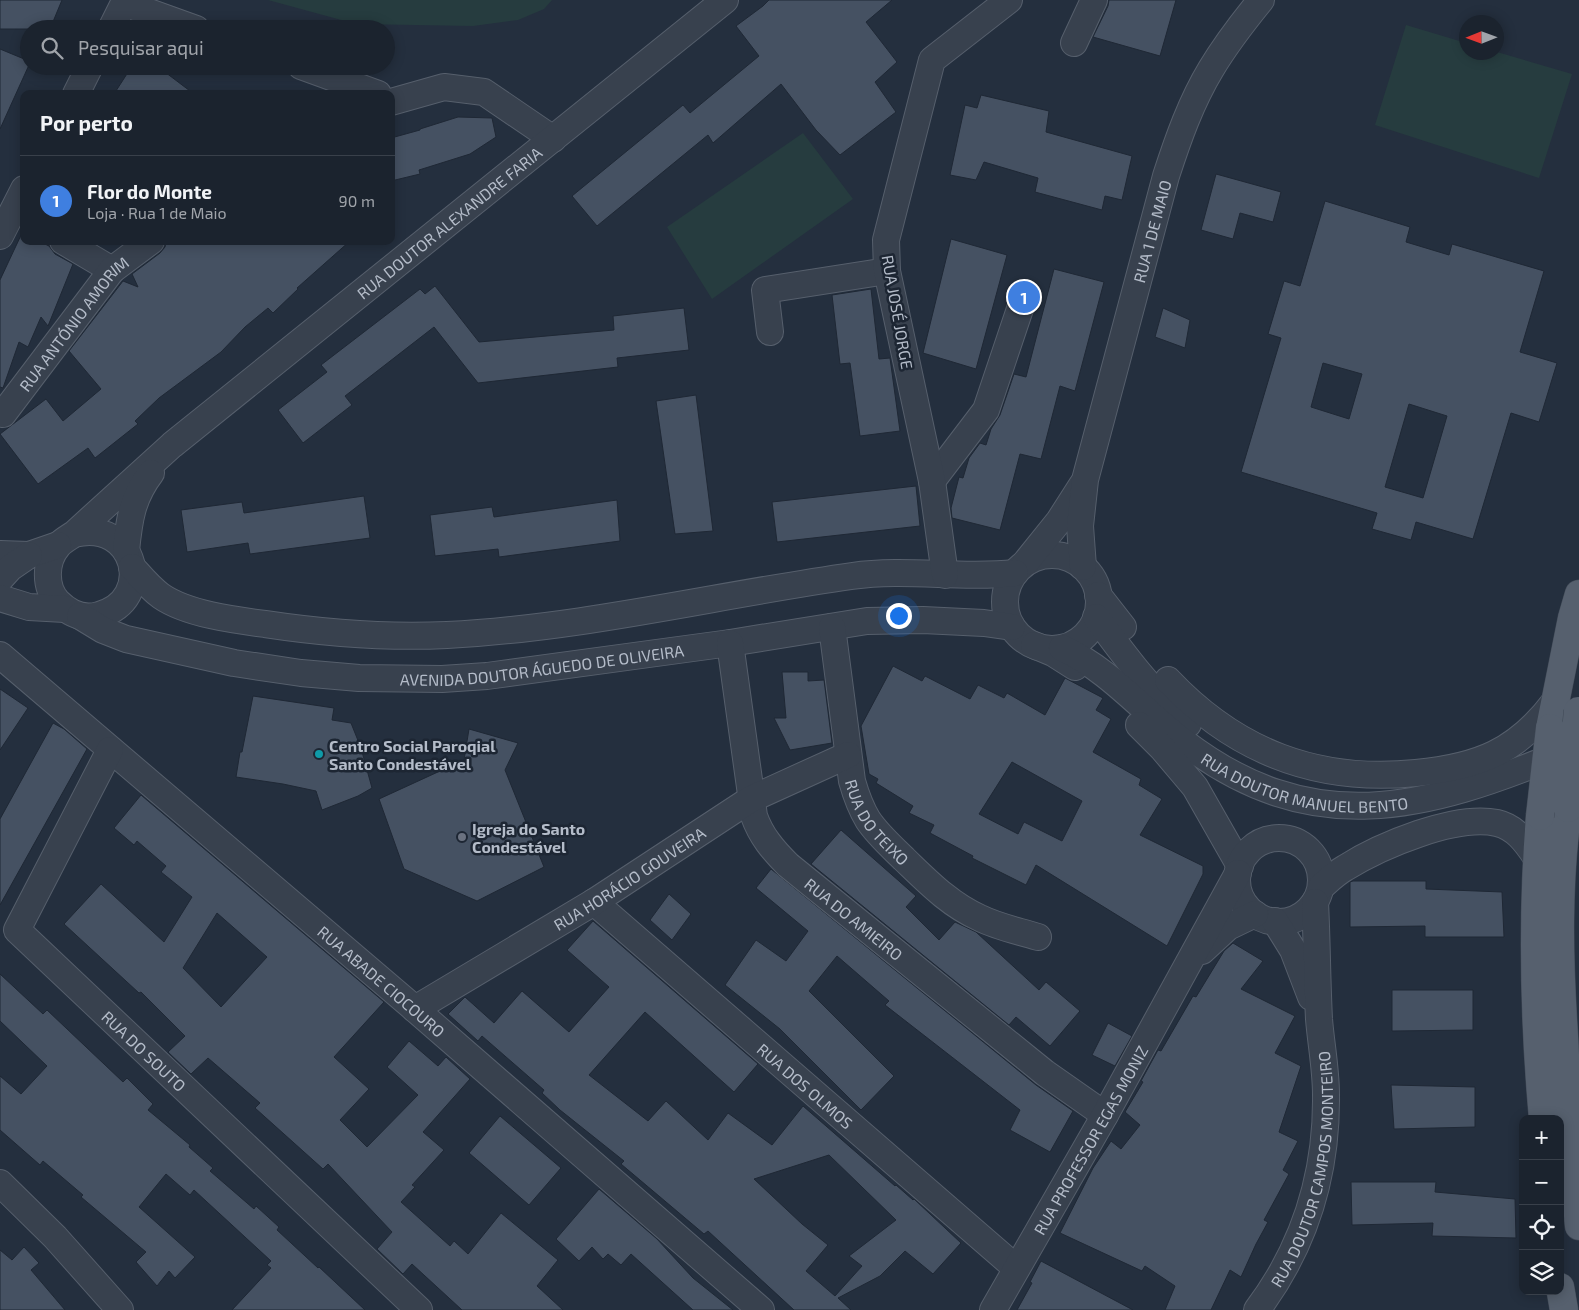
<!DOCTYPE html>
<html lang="pt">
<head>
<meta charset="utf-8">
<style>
	body { margin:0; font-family:"Exo 2",sans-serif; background:#242b36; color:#f1f3f6 }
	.controls { position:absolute; right:15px; bottom:15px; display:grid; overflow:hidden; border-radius:10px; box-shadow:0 2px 12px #0003 }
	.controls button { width:45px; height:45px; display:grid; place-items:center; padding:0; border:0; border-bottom:1px solid #39404a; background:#1b232e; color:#f1f3f6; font:25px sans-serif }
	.compass { position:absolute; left:1459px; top:15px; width:45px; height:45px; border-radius:50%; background:#1b232e; box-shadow:0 2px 12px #0003; rotate:269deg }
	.you { position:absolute; left:898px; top:615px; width:18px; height:18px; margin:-12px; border:4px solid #fff; border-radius:50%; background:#1a73e8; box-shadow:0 0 0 8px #1a73e833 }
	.badge { display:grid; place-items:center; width:32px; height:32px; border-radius:50%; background:#1a73e8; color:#fff; font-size:16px; font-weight:700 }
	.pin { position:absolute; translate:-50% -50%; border:2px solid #fff; box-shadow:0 1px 5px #0006 }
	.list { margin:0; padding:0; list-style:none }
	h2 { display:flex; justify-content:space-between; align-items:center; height:65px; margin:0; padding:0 20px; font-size:21px }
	h2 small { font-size:16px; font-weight:400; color:#a0a4aa }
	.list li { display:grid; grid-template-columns:32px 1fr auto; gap:15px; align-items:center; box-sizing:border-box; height:90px; padding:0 20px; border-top:1px solid #39404a }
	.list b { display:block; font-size:19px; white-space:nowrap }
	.list p { margin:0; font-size:16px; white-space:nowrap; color:#a0a4aa }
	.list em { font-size:16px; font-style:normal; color:#a0a4aa }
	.icon { flex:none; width:28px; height:28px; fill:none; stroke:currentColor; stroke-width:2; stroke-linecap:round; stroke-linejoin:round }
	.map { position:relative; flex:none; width:1579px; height:1310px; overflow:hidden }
	.search { position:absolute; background:#1b232e; box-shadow:0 2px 12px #0003; left:20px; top:20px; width:375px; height:55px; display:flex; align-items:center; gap:12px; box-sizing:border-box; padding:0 18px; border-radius:28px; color:#a0a4aa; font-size:19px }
	.panel { position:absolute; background:#1b232e; box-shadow:0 2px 12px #0003; left:20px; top:90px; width:375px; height:155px; border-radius:10px }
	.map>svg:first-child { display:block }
</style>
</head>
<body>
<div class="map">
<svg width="1579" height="1310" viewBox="0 0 1579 1310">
	<rect width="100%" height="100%" fill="#242f3e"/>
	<path fill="#263c3f" d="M268,0H552L544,9L518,20L473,26L356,24Z
		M1406,25L1466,43V52H1497L1572,74L1539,178L1375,125Z
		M803,133L853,199L712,299L667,227Z"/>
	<path fill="#455162" stroke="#1f2835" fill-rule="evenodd" d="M0,0H62L50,29H0Z
		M769,0H892L866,22L897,62L875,82L896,112L840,155L816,130L781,84L713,143L708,135L597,226L572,196L683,105L690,113L759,56L736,26L763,6Z
		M1109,0H1176L1160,56L1093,37L1108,6Z
		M0,49L29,61V65L0,129Z
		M132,66H157L194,94H114Z
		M981,95L1049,111L1046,132L1132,156L1122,200L1105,196L1102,210L1035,192L1038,178L984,162L976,180L950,175L965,105L977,108Z
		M458,117L492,118L496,137L470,154L419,170L420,174L391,181V138L420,130V129Z
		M1216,174L1281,192L1273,222L1240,213L1233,239L1201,230Z
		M1325,201L1410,227L1406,242L1449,255L1452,244L1544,271L1520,352L1557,363L1539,422L1511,413L1473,539L1416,522L1411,540L1372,529L1377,513L1241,472L1281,338L1268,334L1284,281L1300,286ZM1323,363L1362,374L1349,419L1311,407ZM1409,404L1447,416L1423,498L1385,487Z
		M22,233L24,234V241H39L49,246L55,254L73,264L48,326L41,317L28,347L19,342L3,388L0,387V280Z
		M951,239L1007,255L976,369L923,353Z
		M166,241H350L297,288L298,289L273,313L268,308L245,327L221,352L159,398L135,421L138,424L95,458L88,448L38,484L0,434L46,399L63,421L101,389L69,351L123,281L138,287L132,274L160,253L165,247Z
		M1054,269L1104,282L1075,391L1060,386L1041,459L1020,454L1000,530L952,518L951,508L959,477L963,478L969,458L980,443L986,445L991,429L1000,415L1014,374L1026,377Z
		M435,286L479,342L614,330L613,316L684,308L689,350L617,358L618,367L478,383L434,327L345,396L352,405L303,443L278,410L327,372L321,365L420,289L425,294Z
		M871,289L879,359L890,358L900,431L860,436L850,363L840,364L832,295Z
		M1163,308L1190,320L1185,348L1155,337Z
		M696,395L713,531L675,534L656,401Z
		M916,486L920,526L777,542L772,502Z
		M364,496L370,538L250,554L248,543L187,552L181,510L242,502L244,513Z
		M617,500L620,541L499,557L498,549L435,556L430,515L492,507L494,517Z
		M893,666L922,681L925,676L970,699L978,685L1004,698L1007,693L1045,715L1065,678L1103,698L1096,710L1111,719L1093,752L1141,779L1139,785L1162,799L1140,835L1203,866V874L1167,946L1036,865L1026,885L972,858L973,856L930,833L934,825L909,813L913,806L876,783L878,779L869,774L861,726ZM1012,762L1082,801L1062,841L1024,822L1018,834L979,814Z
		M782,672H808V681L824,680L832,743L790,750L774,718H786Z
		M0,689L28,708L0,750Z
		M253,696L334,708L332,720L351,723L361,748L372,788L358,796L322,810L316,791L283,784L236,777L240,752H242Z
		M53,723L64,729L87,749L0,905V819Z
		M469,729L518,743L505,770L544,867L477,901L404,869L379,799L464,760Z
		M141,795L384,1002L334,1057L369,1089L340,1120L367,1147L418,1095L387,1067L409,1041L438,1066L446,1057L470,1079L423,1132L444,1150L412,1185L415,1187L401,1202L450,1246L454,1241L468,1254L501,1213L558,1260L537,1286L563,1310H462L412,1264L403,1274L377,1249L392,1232L328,1164L323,1169L255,1108L260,1103L208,1058L191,1074L168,1052L185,1036L141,992L139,993L64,924L101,884L164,942L192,897L161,872L166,866L137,841L134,845L114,828ZM217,913L267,957L221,1007L183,968Z
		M841,830L916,896L906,907L939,940L955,922L976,932L1039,990L1046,982L1080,1011L1050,1046L1016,1017L1009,1025L811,864Z
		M771,869L1036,1085L1073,1111L1050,1152L1010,1130L1020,1110L885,1005L889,1001L837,956L809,991L894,1076L861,1110L780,1029L725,985L756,940L786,961L808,931L756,888Z
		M1353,881H1426V889L1502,892L1504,937H1425V926L1350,927V882Z
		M669,894L691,914L672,940L650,920Z
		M593,921L758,1064L734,1092L645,1012L589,1075L648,1121L666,1101L708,1140L728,1113L772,1145L803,1106L895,1186L896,1185L913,1200L914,1199L961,1243L933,1274L905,1251L880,1276L838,1298L851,1310H794L708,1231L704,1234L621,1164L624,1161L560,1110L542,1093L544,1090L482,1036L478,1041L448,1014L465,997L494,1023L522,991L569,1032L609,987L567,950ZM829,1155L896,1220L849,1256L862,1266L835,1296L806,1271L828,1245L802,1224L754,1179Z
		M1233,943L1263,961L1241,989L1295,1016L1275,1053L1301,1066L1279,1132L1298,1141L1283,1170L1289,1174L1264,1220L1268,1222L1256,1244L1241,1277L1230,1270L1211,1310H1165L1175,1286L1145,1266L1142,1271L1060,1233L1093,1168L1111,1141L1121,1149L1140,1125L1125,1112L1143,1082L1141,1081L1158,1050L1161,1051L1193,996L1196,997L1224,951Z
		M0,974L43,1014L47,1010L123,1082L127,1078L153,1104L148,1110L190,1145L189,1147L213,1168L210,1171L254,1209L256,1206L279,1227L277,1230L318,1268L319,1267L365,1310H232L271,1268L267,1265L271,1261L194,1190L190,1195L166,1174L139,1207L195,1257L175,1278L169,1271L157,1286L136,1262L146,1252L81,1197L83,1195L43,1161L40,1165L0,1130V1076L21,1094L47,1066L0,1021Z
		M1392,990H1473V1030L1392,1031Z
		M1108,1023L1132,1036L1115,1066L1092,1055Z
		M1391,1085L1475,1087V1127L1394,1129Z
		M500,1116L561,1168L529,1205L469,1153Z
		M1351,1182H1436L1435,1192L1515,1199L1516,1238L1432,1236L1433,1223L1352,1225Z
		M599,1189L657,1239L693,1278L733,1310H693L631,1254L621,1265L608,1254L603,1259L592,1247L579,1261L556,1239Z
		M24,1247L39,1263L31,1270L65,1310H0V1250L12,1260Z
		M1041,1261L1133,1310H1017L1032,1283L1030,1282Z"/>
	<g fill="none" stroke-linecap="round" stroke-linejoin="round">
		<g stroke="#565f6c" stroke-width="28">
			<g id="minor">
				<path d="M111,29L124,3L196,29"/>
				<path d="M1074,43L1094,0"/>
				<path d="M301,66L378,94"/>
				<path d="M76,94L90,66"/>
				<path d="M391,102L444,87L484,92L553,139"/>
				<path d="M0,236L24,189"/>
				<path d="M63,241L112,270"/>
				<path d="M770,332L765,290L887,271"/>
				<path id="s1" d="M3,414L112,270L151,241"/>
				<path d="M932,481L986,410L1024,297"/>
				<path id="s2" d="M74,534C136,518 156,600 99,615C83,620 69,613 58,602C44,587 45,561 58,546C62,541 68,538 74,534L172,445L725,0"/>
				<path d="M126,551C129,520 132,498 151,473"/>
				<path d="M0,554L29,555L58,545"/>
				<circle cx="1052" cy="602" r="47"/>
				<path d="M1026,562L1059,521L1082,485"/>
				<path d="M132,567C141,577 150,588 161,596C187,614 234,620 265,624C325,633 386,638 447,635C584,628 717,595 852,576C906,568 961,579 1015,573"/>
				<path id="s3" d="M1083,567L1080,526L1085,480L1166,176C1178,139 1191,102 1211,69C1226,44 1243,22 1261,0"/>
				<path d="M945,575L932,481L887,271L886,240L932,60L1009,0"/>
				<path d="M0,579L10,568L29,555"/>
				<path d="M1098,595L1123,627"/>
				<path d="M0,598L29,607L65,609"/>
				<path id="s4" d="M80,616L103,630L126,639L234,663L301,673L359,678L442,679L487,676L730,643L867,621L923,620L984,623L1012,627"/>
				<path d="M1096,617C1124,655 1152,693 1188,724"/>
				<path id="s5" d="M832,627L852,781C856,795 860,807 868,820C878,835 892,847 904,859C927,881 950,905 980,918C998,927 1019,931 1038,937"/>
				<path id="s6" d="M730,643L754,816C761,836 773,850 788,865L1045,1073L1105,1115"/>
				<path d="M1034,645L1053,653L1075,667"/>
				<path id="s7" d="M1062,648C1108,669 1141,709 1181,740C1311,841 1425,810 1565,752"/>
				<path id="s8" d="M0,655L415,1009L761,1310"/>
				<path d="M1168,680C1236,752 1317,783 1416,773C1478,767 1517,752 1555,701"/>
				<path d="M1139,725L1162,748L1195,787L1240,866"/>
				<path id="s9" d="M110,750L17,930L419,1310"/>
				<circle cx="1279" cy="880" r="42"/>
				<path d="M1321,887C1329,880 1336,873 1345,868C1380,846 1455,814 1497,823C1515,827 1526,842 1536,857"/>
				<path id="s10" d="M594,902L1016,1268"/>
				<path d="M1275,921L1293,950L1311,997"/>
				<path d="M1202,951L1228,927L1255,914"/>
				<path id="s11" d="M415,1009L594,902L751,799L848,755"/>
				<path d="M0,1183L55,1237L120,1310"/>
				<path id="s12" d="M993,1310L1105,1115L1238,873"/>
				<path id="s13" d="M1257,1310C1305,1246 1327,1174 1326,1095C1326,1069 1321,1044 1319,1019C1317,980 1317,941 1315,902"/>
			</g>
		</g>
		<g stroke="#414a57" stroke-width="29">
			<path id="major" d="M1550,728L1572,618L1579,594
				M1568,808C1557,883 1559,961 1564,1036C1567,1100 1573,1163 1579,1226
				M1540,816C1532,916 1534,1018 1543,1119
				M1560,1287L1564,1310"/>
		</g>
		<use href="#minor" stroke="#38414e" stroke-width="26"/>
		<use href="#major" stroke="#56606e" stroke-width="28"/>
		<g stroke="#414a57" stroke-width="29" stroke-linecap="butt">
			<path id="major-bridge" d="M1568,808L1578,711
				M1540,816L1550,728"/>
		</g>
		<use href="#major-bridge" stroke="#56606e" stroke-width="28"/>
	</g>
	<circle fill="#0f9aa8" stroke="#1d2633" stroke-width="2" cx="319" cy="754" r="5"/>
	<circle fill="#6b7280" stroke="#1d2633" stroke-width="2" cx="462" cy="837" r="5"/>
	<g text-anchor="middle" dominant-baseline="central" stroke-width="5" stroke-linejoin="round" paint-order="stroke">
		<g font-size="16" fill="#b4bcc9" stroke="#1d2633">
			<text stroke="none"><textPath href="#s2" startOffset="754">RUA DOUTOR ALEXANDRE FARIA</textPath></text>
			<text stroke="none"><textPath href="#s3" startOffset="345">RUA 1 DE MAIO</textPath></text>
			<text transform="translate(898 312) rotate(80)">RUA JOSÉ JORGE</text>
			<text stroke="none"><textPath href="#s1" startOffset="115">RUA ANTÓNIO AMORIM</textPath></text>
			<text stroke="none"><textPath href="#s4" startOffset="472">AVENIDA DOUTOR ÁGUEDO DE OLIVEIRA</textPath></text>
			<text stroke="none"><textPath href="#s7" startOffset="286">RUA DOUTOR MANUEL BENTO</textPath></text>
			<text stroke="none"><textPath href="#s5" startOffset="204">RUA DO TEIXO</textPath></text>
			<text stroke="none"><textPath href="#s11" startOffset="251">RUA HORÁCIO GOUVEIRA</textPath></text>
			<text stroke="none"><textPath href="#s6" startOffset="320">RUA DO AMIEIRO</textPath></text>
			<text stroke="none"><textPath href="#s8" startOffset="502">RUA ABADE CIOCOURO</textPath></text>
			<text stroke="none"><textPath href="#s9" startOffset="378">RUA DO SOUTO</textPath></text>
			<text stroke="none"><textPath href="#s10" startOffset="280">RUA DOS OLMOS</textPath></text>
			<text stroke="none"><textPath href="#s12" startOffset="196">RUA PROFESSOR EGAS MONIZ</textPath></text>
			<text stroke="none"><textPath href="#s13" startOffset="152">RUA DOUTOR CAMPOS MONTEIRO</textPath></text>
		</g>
		<g font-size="16" font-weight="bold" fill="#b4bcc9" stroke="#1d2633" text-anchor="start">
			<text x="329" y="745">Centro Social Paroqial<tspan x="329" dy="18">Santo Condestável</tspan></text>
			<text x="472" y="828">Igreja do Santo<tspan x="472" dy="18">Condestável</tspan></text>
		</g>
	</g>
</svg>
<div class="controls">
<button>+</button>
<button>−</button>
<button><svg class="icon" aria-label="locate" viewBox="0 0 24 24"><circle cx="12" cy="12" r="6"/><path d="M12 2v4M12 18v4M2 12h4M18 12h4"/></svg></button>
<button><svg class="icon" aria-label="layers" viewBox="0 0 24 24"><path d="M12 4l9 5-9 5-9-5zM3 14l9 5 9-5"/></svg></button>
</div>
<svg class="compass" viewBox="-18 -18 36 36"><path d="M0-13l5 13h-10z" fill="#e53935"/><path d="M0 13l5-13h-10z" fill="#a0a4aa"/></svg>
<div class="you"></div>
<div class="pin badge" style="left:1024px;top:297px;background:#3f7fe0">1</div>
<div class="search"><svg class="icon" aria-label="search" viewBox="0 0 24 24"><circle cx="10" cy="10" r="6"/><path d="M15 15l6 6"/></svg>Pesquisar aqui</div>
<section class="panel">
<h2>Por perto<small></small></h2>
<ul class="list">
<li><span class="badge" style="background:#3f7fe0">1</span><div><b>Flor do Monte</b><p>Loja · Rua 1 de Maio</p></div><em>90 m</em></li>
</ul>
</section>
</div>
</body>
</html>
